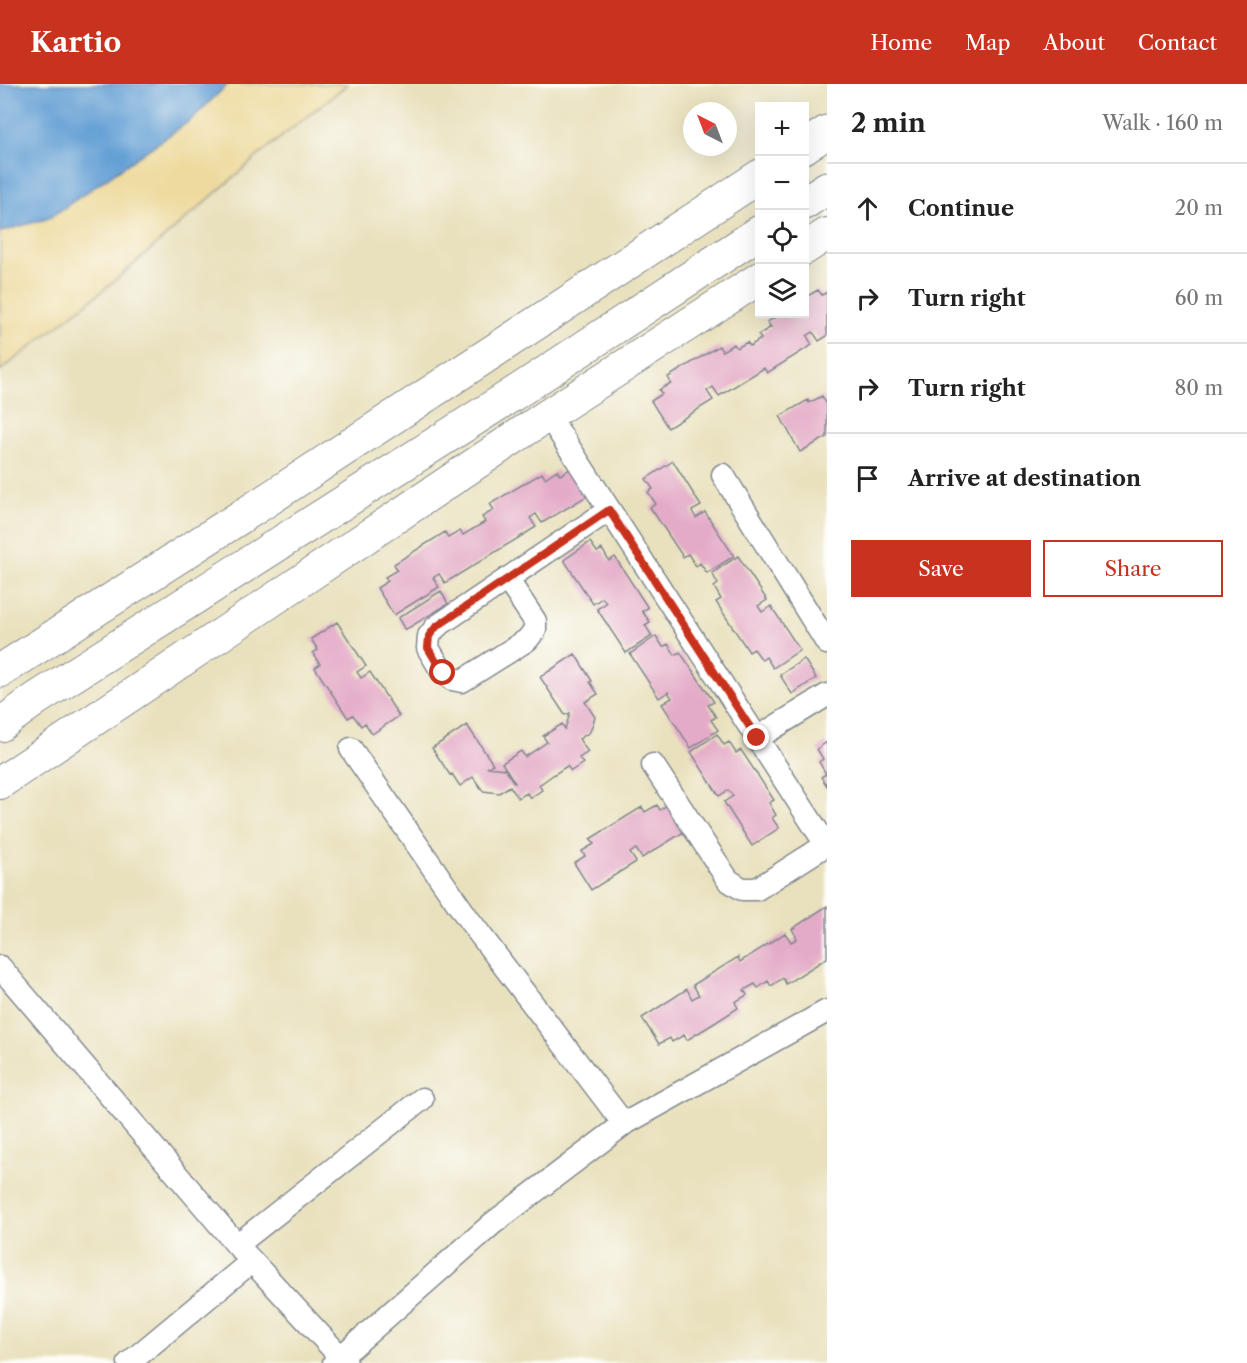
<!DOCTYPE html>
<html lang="en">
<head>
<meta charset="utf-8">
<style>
	body { margin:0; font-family:"Libre Caslon Text",serif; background:#f2f2f2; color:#222 }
	.controls { position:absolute; right:18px; top:18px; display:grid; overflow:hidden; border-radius:0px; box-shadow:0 6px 24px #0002 }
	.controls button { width:54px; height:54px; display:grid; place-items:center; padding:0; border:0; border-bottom:2px solid #e0e0e0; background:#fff; color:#222; font:30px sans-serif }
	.compass { position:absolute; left:683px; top:18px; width:54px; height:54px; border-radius:50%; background:#fff; box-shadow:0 6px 24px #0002; rotate:318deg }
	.stop { position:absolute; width:18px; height:18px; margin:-14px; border:4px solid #c8321e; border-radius:50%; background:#fff }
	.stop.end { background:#c8321e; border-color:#fff; box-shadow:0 2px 6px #0008 }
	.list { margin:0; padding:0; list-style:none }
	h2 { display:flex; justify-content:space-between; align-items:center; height:78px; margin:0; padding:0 24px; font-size:26px }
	h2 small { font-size:20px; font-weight:400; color:#767676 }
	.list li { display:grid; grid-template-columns:39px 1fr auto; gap:18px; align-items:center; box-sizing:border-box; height:90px; padding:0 24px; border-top:2px solid #e0e0e0 }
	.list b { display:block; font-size:22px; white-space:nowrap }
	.list em { font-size:20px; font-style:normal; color:#767676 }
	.actions { display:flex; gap:12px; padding:18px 24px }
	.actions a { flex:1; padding:14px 0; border:2px solid #c8321e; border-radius:0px; text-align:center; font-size:21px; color:#c8321e }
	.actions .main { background:#c8321e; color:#fff }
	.icon { flex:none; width:33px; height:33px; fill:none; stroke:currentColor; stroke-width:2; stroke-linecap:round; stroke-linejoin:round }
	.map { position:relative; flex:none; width:827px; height:1279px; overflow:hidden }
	header { display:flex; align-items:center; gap:36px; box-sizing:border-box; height:84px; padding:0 30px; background:#c8321e; color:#fff }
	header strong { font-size:28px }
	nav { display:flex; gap:33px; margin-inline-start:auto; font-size:21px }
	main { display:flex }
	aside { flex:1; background:#fff }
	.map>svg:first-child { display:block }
</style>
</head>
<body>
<header>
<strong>Kartio</strong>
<nav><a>Home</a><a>Map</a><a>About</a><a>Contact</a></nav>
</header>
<main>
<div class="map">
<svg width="827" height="1279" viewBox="0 0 827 1279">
	<rect width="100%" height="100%" fill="#fdfcf7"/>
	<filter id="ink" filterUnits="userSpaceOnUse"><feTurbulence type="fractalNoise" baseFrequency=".0167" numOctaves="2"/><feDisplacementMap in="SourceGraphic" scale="12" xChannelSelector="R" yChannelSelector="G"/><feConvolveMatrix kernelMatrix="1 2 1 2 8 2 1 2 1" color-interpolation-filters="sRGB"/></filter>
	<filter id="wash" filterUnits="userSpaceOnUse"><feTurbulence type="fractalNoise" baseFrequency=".008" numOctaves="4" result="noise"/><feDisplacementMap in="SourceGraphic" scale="24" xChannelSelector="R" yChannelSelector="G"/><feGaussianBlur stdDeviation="1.35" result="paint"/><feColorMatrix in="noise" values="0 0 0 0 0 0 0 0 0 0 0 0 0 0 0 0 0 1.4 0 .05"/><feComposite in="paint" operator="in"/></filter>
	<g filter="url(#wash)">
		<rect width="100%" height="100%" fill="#e9e1be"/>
		<path fill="#eeda9e" stroke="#84847e" stroke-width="1.5" d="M228,0H348L265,66L110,201L0,287V148L49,134L191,36Z"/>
		<path fill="#65a0d5" stroke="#40689a" stroke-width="1.5" d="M0,0H228L191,36L49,134L0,148Z"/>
		<g id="blocks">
			<path fill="#e4abc8" d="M818,206L822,211L827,208V252L819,257L813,248L807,252L812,261L767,289L764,284L719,312L713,303L707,307L713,316L668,344L651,317L662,310L659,306L671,299L668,293L719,262L722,267L734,260L737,264L747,258L750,262L761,255L758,251L771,243L767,238L781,230H804V214Z
				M822,312L827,321V353L800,368L780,332L808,316L809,319Z
				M673,377L701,422L692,427L696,434L705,428L734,472L707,489L700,479L696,482L688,470L683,473L650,423L656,420L648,408L653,405L646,395Z
				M570,385L587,412L542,439L536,430L530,434L536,443L445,499L439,490L433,494L439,503L394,531L377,504L388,497L385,493L397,486L394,480L445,448L448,454L460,447L463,451L485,438L482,433L494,426L490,420L542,389L545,394L557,386L560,391Z
				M590,458L597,468L602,465L609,477L615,473L648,524L642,527L650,538L645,541L652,552L626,569L597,525L606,519L604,516L602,514L593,520L564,476Z
				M738,472L767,516L758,522L762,528L771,522L800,566L773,584L766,573L762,576L754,565L749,568L716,518L721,515L714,503L718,500L712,489Z
				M441,507L448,520L405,546L398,534Z
				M337,538L366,582L357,588L361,594L370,588L399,632L372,650L365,639L361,642L353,631L348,634L315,584L320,580L313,569L318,566L311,555Z
				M656,552L663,563L668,560L675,571L680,568L714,618L708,621L716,633L711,636L718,646L691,664L662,620L672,614L668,608L659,614L630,570Z
				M575,570L592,597L590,598L598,610L585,618L595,633L590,648L579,655L588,668L579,674L583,679L571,687L567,682L553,691L539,701L542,706L530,714L527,709L518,714L510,702L499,709L483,707L473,693L460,702L452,690L450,691L432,664L467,641L493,680L488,683L505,685L514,699H515L502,679L521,667L525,673L547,658L543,652L562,640L565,645L570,629L565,631L540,593Z
				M804,575L816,594L792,610L780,591Z
				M717,650L724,661L729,658L736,669L741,666L774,716L769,719L776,731L772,734L779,744L752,762L724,718L733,712L731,709L728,706L719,712L691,668Z
				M827,658V702L821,693L826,690L819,678L823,675L817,665Z
				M670,719L687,746L642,774L636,765L630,769L636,778L591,806L574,779L585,772L582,767L594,760L590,755L642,723L645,728L657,721L660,726Z
				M827,822V874L786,900L783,894L771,902L768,897L758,904L755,900L744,906L747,911L735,918L738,924L713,940L687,956L684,951L672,958L670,954L659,960L642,934L687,905L692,915L699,911L693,901L738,873L740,878L785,849L791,858L795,856L797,854L792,845Z"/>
		</g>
	</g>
	<g filter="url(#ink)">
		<use href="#blocks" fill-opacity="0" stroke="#82888e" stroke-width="1.5"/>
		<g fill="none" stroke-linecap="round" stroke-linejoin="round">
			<g stroke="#82888e" stroke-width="25">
				<path id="street" d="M548,331L827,762
					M723,391L827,559
					M507,495L535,537V546L527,556L462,597L452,595L443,589L428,564L429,552L436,543L609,426
					M757,654L827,611
					M351,665L469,836L624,1040
					M653,681L728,796L742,805H757L826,761
					M0,883L237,1161L346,1279
					M237,1161L422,1015
					M129,1279L252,1177
					M334,1279L492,1140L624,1040L827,927"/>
			</g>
			<g stroke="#82888e" stroke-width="34">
				<path id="secondary" d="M804,165L827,150
					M0,699L548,331L760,194"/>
			</g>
			<g stroke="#82888e" stroke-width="35">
				<path id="primary" d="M804,63L827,48
					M804,119L827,104
					M0,587L261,420L760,92
					M0,641L36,615L518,307L760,148"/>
			</g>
			<use href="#street" stroke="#fff" stroke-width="22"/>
			<use href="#secondary" stroke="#fff" stroke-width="32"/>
			<use href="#primary" stroke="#fff" stroke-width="33"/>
		</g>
	</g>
	<g fill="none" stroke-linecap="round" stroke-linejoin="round" filter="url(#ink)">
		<path stroke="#c8321e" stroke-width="8" d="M443,589L428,564L429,552L436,543L609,426L757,654"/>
	</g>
</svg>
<div class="controls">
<button>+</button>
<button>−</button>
<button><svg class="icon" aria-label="locate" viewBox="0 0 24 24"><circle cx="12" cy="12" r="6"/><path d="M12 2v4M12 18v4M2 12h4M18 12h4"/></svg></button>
<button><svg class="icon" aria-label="layers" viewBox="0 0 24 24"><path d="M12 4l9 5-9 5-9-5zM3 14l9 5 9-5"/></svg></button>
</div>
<svg class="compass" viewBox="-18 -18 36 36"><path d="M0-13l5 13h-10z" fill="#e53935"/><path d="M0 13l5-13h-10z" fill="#767676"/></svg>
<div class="stop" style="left:443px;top:589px"></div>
<div class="stop end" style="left:757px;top:654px"></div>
</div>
<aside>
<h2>2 min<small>Walk · 160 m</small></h2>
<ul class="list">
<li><svg class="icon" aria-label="ahead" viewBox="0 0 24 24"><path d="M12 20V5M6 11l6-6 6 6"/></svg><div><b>Continue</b></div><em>20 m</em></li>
<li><svg class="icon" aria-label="right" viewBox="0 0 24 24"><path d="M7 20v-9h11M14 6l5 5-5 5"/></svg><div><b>Turn right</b></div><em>60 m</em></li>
<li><svg class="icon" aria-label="right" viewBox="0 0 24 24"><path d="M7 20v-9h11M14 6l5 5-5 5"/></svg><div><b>Turn right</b></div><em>80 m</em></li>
<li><svg class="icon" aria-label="arrive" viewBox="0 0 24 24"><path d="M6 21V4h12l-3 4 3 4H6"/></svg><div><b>Arrive at destination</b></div></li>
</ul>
<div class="actions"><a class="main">Save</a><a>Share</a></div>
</aside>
</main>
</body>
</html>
